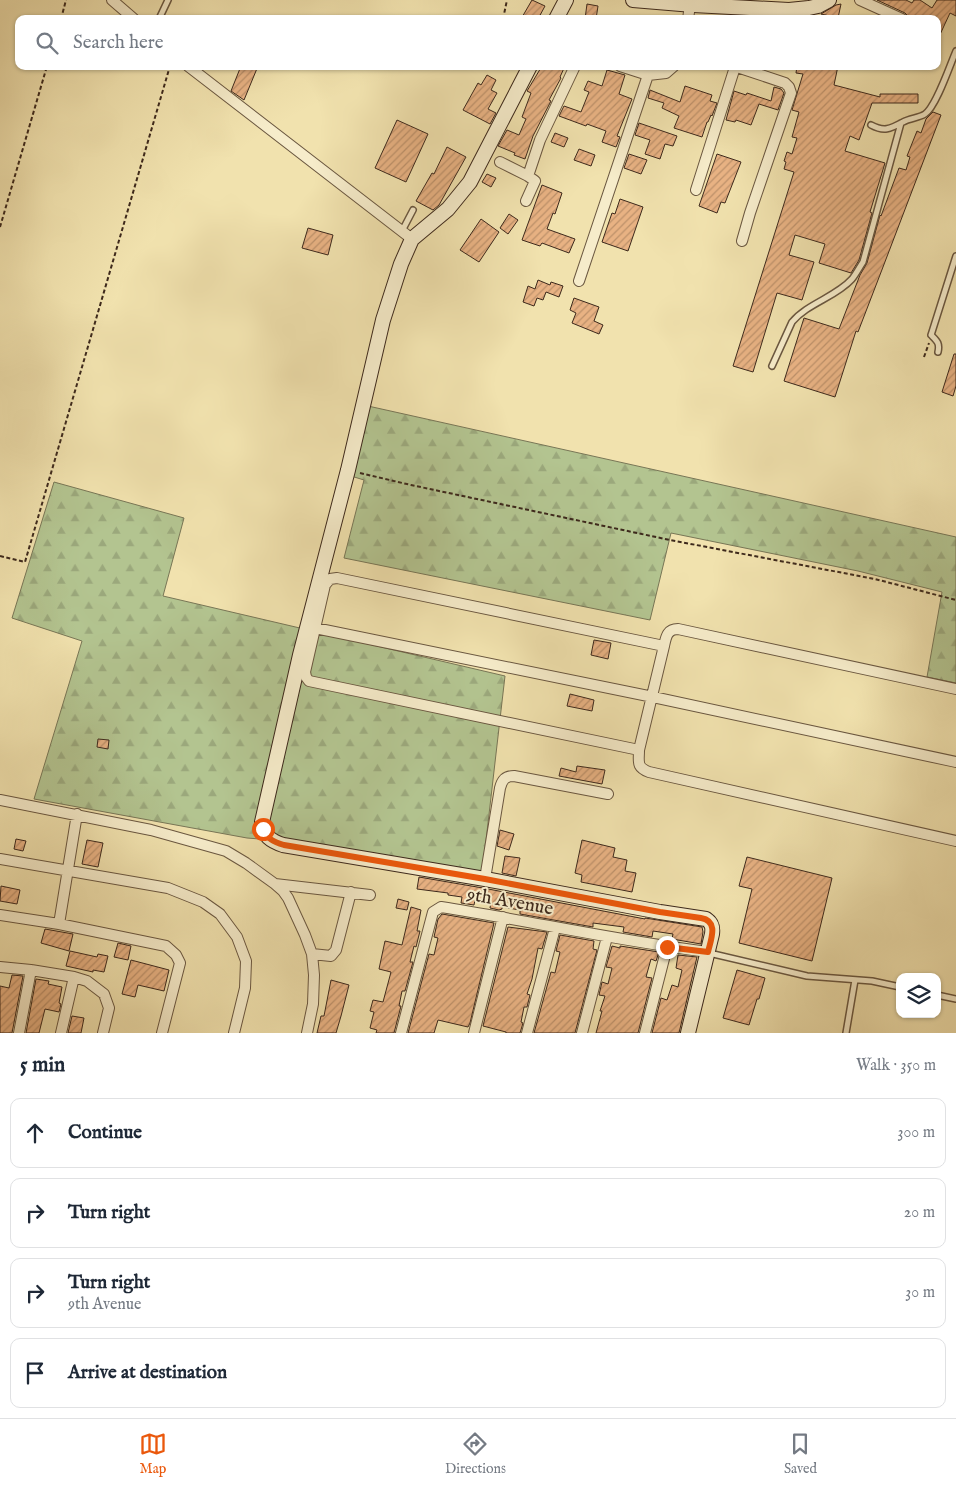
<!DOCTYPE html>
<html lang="en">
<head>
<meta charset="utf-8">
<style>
	body { margin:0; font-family:"IM FELL English",serif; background:#f2f2f3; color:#1f2937 }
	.controls { position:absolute; right:15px; bottom:15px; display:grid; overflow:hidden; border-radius:10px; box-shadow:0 1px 4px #0004 }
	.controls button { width:45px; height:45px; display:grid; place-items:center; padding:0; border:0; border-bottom:1px solid #e0e1e3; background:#fff; color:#1f2937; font:25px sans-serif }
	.stop { position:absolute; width:15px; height:15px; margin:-11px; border:4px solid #ea580c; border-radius:50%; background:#fff }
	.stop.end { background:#ea580c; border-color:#fff; box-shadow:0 1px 5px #0008 }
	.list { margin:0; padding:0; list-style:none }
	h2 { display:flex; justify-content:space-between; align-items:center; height:65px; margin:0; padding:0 20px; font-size:21px }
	h2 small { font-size:16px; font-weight:400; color:#747a83 }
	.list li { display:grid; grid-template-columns:32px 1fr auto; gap:15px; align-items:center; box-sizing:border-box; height:70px; margin:0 10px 10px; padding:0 10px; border:1px solid #e0e1e3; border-radius:10px }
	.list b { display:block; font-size:19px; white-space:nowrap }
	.list p { margin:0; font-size:16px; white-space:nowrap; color:#747a83 }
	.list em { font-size:16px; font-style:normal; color:#747a83 }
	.icon { flex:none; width:28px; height:28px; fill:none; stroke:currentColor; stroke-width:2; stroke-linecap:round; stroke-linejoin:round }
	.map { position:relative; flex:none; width:956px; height:1033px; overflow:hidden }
	.search { position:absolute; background:#fff; box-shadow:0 1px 4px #0004; left:15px; right:15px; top:15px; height:55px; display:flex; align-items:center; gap:12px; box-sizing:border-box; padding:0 18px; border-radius:10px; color:#747a83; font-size:19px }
	.sheet { height:385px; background:#fff }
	nav { display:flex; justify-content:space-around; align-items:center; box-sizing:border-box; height:70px; border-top:1px solid #e0e1e3; background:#fff; font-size:14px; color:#747a83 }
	nav a { display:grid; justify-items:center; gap:2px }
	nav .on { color:#ea580c }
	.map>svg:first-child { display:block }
</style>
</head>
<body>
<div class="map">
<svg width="956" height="1033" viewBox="0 0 956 1033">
	<defs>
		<pattern id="forest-firs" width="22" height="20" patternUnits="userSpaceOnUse" patternTransform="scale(1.25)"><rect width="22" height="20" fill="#b3c490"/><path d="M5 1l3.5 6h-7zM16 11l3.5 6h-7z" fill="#9ba87c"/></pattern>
		<pattern id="building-hatch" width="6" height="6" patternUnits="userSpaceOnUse" patternTransform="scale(1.25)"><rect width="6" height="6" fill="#e8b283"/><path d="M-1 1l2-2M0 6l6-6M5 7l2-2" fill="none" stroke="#bd916a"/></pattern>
	</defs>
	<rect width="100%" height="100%" fill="#f1e2ae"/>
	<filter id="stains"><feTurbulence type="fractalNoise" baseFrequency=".004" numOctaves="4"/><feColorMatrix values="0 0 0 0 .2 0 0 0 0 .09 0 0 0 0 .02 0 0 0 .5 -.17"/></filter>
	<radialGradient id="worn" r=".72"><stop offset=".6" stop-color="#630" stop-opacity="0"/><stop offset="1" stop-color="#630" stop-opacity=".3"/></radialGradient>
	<path fill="url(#forest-firs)" stroke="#787656" d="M368,406L956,537V683L927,677L942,592L858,571L671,533L650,620L344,558L364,480L351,476Z
		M54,482L184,518L163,596L505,676L482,875L284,841L247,838L34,799L82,641L12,618Z"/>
	<path fill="url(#building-hatch)" stroke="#3d291c" d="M532,0L545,6L538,19H521Z
		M877,0H906L912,3L914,0H920L932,8L937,0H956V16L950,13L937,41V19H911L905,13Z
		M587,4L598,6L596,19H585Z
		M841,4L838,18L821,14L836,5Z
		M241,66H258L244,100L231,91Z
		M542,66H565L560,77L561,78L549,100L551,101L533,136L525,159L514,155L515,153L498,146L507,130L519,135L526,119L522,117L531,93L527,91Z
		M797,66H838L834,85L880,97V94H918V103H872L859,140L850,136L845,151L885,163L870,212L872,213L859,260L851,273L819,263L825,244L795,235L789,255L814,262L802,300L777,293L753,372L733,366L794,172L784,169L786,162L784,161L787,152L792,154L797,138L792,137L799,112L792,110L803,74L796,73Z
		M607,70L625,75L619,94L632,99L617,136L620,137L616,147L602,142L606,131L587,124L586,126L559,116L564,106L581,112L589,92L584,90L588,81L602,86Z
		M487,75L496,80L491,90L497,93L488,109L496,113L490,124L463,110L478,83L481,85Z
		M685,86L712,95L710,101L717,103L712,116L711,115L708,122H707L702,137L674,128L679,116L662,108L664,103L648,98L650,90L680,102Z
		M774,87L781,89L784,93L778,110L759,104L751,125L736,120L735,122L726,120L734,91L746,95L747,93L771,101Z
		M933,112L941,115L883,267L858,332L856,331L835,397L784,381L804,318L839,329L860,275L867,263L880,215L881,216L899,168L906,170L910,157L907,156L917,131L921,133L926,119Z
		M397,120L428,134L406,182L375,168Z
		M639,123L677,136L673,146L665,144L660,159L645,154L650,140L635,135Z
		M555,133L568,138L564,147L551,142Z
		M447,147L466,157L439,205L433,210L416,201L432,173L434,174Z
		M579,149L595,155L591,166L574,160Z
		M629,154L647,160L641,174L624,168Z
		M717,154L741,162L725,203L721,202L717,213L699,206Z
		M487,174L496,178L491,187L482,182Z
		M542,185L562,193L555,214L553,213L547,229L575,239L569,253L542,243L540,246L522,240Z
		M620,199L643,207L628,251L602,242L612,213L615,214Z
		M509,214L518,220L508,234L500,228Z
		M481,219L499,232L479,262L460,250Z
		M308,228L333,235L328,255L302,248Z
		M538,280L550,285L551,282L563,286L559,297L546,292L543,300L537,298L534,306L523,302L528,286L535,289Z
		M574,298L599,307L594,321L603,325L599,334L572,323L576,313L570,310Z
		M954,354H956V386L953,396L942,392Z
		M594,640L611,643L608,659L591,655Z
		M570,694L594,700L592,711L567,706Z
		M98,739L109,740L108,749L97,747Z
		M577,766L605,770L602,784L559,776L561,768L576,772Z
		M500,830L514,834L509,850L497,846Z
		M16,839L26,841L23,851L14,849Z
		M87,840L103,843L98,867L82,864Z
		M582,840L615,848L613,857L627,860L625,871L636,873L632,892L581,882L582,875L575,873Z
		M505,856L520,858L516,876L502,873Z
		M747,857L832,878L812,961L739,943L752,889L739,886Z
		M419,877L483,888L645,919V918L702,927L703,932L701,944L672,939L673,934L653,931L652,937L623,932L624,927L593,923V927L520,914V910L502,907V909L499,910L490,908L491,902L475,900L474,905L461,903L462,897L448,895V893L417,889Z
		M1,886L20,890L17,904L0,901Z
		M398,899L409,902L407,910L396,908Z
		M411,907L421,910L417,931H420L416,947L414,946L410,962H413L405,991H402L399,1006H401L394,1033H376L377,1030L370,1028L374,1012L370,1011L373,1000L383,1002L391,972L379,969L385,941L402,945Z
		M442,914L494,923L470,1023L468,1027L438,1020L434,1033H408L429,954L434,955L438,938L434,937L438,919Z
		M508,927L547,932L542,949L538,948L532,979L527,994L530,995L527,1007H524L521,1022L523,1023L520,1033H506V1032L483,1026Z
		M45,929L73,934L69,951L41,943Z
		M560,935L594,941L593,949L597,950L575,1033H534L551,972L555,973L560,952L556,951Z
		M118,943L131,946L128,960L114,957Z
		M612,946L620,948V946L659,952L656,961L651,959L646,977L652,978L638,1033H596L602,1011H600L605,996L599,995L602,982L608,984L612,968L606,967Z
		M70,951L97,957L98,954L108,956L104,972L93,970V972L66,966Z
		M678,955L697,957L679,1033H652L661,998L667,1000L672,985L678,987L682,970L676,968Z
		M131,960L169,970L164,991L138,985L135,997L122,994Z
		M737,970L765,978L759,999H757L749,1025L723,1018Z
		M12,975L23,976L12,1033H0V986L9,988Z
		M36,979L49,981L48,984L62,987L59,1003L61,1004L59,1012L45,1009L39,1033H26Z
		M331,980L349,985L341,1016L336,1033H317L321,1016H324Z
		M72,1016L84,1018L81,1033H68Z"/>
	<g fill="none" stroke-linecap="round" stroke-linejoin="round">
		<g stroke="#6a5740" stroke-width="8">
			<path id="lane" d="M159,19L168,0
				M871,125C884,132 890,129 903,122C910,118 919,118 925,114C936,107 950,65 956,51
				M402,231L413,210
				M938,352C940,343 937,341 931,335L932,332L956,256
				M772,366L792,322C808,303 836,297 852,279C856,274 859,268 863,262L901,123
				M709,953L807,976L872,981L900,987
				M937,995L956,999
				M846,1033L855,980"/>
		</g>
		<g stroke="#6a5740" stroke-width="12">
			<path id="street" d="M112,0L134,19
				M860,0L902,19
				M688,19L690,5
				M188,66L412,239
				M620,66L648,75
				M734,66L785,83L789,87L791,93L750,213L742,241
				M500,162L528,176L535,181L526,201
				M528,176L540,140L575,66
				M696,190L735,67
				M579,281L648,75L666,73L674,66
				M315,628L653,697L956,762
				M956,689L678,629C667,629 666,637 664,646L337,578L330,579L325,585L305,672L306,677L309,681L639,750C639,762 636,767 649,772L956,841
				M639,750L664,646
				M0,800L151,830L226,851L246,863L275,884L283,891L288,898L305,935L312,954L314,975L313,1004L307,1033
				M0,859L168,888L203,902L220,914L237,937L246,961L245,988L234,1033
				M485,879L500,788C502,780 505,776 514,776L608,794
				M275,884L370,895
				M0,915L59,924L166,946L176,955L180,963L162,1033
				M59,924L77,814
				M312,954L331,956L336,950L351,892
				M0,967L31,970L74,977L87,981L104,994L109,1008L103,1033
				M19,1033L31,970
				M61,1033L74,977
				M401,1033L433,912L441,907C530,921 619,941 708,952
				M474,1033L503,917
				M527,1033L555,928
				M582,1033L607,937
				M645,1033L667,947"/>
		</g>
		<g stroke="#3d291c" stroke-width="16">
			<path id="secondary" d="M633,0L693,5L789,10L809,8L818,6L829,0
				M556,19L566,0
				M530,66L470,182L448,209L412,239L401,264L383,320L348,470L300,655L262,822C263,836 271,841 283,845L485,879L660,912L706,919C712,923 713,927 712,934L688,1033"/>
		</g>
		<path stroke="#3d291c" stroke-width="2" stroke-dasharray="4 2.5" stroke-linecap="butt" d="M61,19L66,0
			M503,19L507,0
			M0,227L47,66
			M924,357L929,343
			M360,473L411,485L670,540L875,579L956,600
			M0,556L25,562L170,66"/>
		<use href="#lane" stroke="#f6ecca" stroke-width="5"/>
		<use href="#street" stroke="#f6ecca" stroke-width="10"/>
		<use href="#secondary" stroke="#f6ecca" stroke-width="14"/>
	</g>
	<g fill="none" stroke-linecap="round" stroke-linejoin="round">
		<path stroke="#ea580c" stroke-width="6" d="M263,829C267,839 274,842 284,845L485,879L660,912L701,918C719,921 711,939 708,952L667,947"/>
	</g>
	<g text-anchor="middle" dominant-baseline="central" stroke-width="4" stroke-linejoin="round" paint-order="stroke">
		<g font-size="19" fill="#3d291c" stroke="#f6ecca">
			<text transform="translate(510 902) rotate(10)">9th Avenue</text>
		</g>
	</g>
	<rect width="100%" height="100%" filter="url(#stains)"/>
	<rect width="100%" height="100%" fill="url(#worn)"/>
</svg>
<div class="controls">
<button><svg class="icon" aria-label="layers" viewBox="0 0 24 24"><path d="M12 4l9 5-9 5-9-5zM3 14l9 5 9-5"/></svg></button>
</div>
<div class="stop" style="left:263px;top:829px"></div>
<div class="stop end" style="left:667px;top:947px"></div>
<div class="search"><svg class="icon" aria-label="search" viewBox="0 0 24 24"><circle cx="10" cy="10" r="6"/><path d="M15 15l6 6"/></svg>Search here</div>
</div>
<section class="sheet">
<h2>5 min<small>Walk · 350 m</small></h2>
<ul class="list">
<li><svg class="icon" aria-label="ahead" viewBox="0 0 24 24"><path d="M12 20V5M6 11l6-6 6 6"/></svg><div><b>Continue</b></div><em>300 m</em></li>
<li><svg class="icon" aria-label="right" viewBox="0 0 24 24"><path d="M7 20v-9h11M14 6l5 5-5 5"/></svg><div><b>Turn right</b></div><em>20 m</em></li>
<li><svg class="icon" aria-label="right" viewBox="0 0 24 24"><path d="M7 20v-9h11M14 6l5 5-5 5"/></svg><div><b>Turn right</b><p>9th Avenue</p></div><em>30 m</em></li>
<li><svg class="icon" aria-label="arrive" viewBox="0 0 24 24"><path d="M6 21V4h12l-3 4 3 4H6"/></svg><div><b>Arrive at destination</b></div></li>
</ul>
</section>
<nav>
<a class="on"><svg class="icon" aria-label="map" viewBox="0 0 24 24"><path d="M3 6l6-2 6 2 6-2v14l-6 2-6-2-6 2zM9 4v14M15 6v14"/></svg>Map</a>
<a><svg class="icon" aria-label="directions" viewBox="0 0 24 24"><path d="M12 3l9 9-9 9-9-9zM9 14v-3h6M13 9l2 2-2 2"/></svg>Directions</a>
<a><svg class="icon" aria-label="saved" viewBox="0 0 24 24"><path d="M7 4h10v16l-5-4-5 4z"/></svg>Saved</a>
</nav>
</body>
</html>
